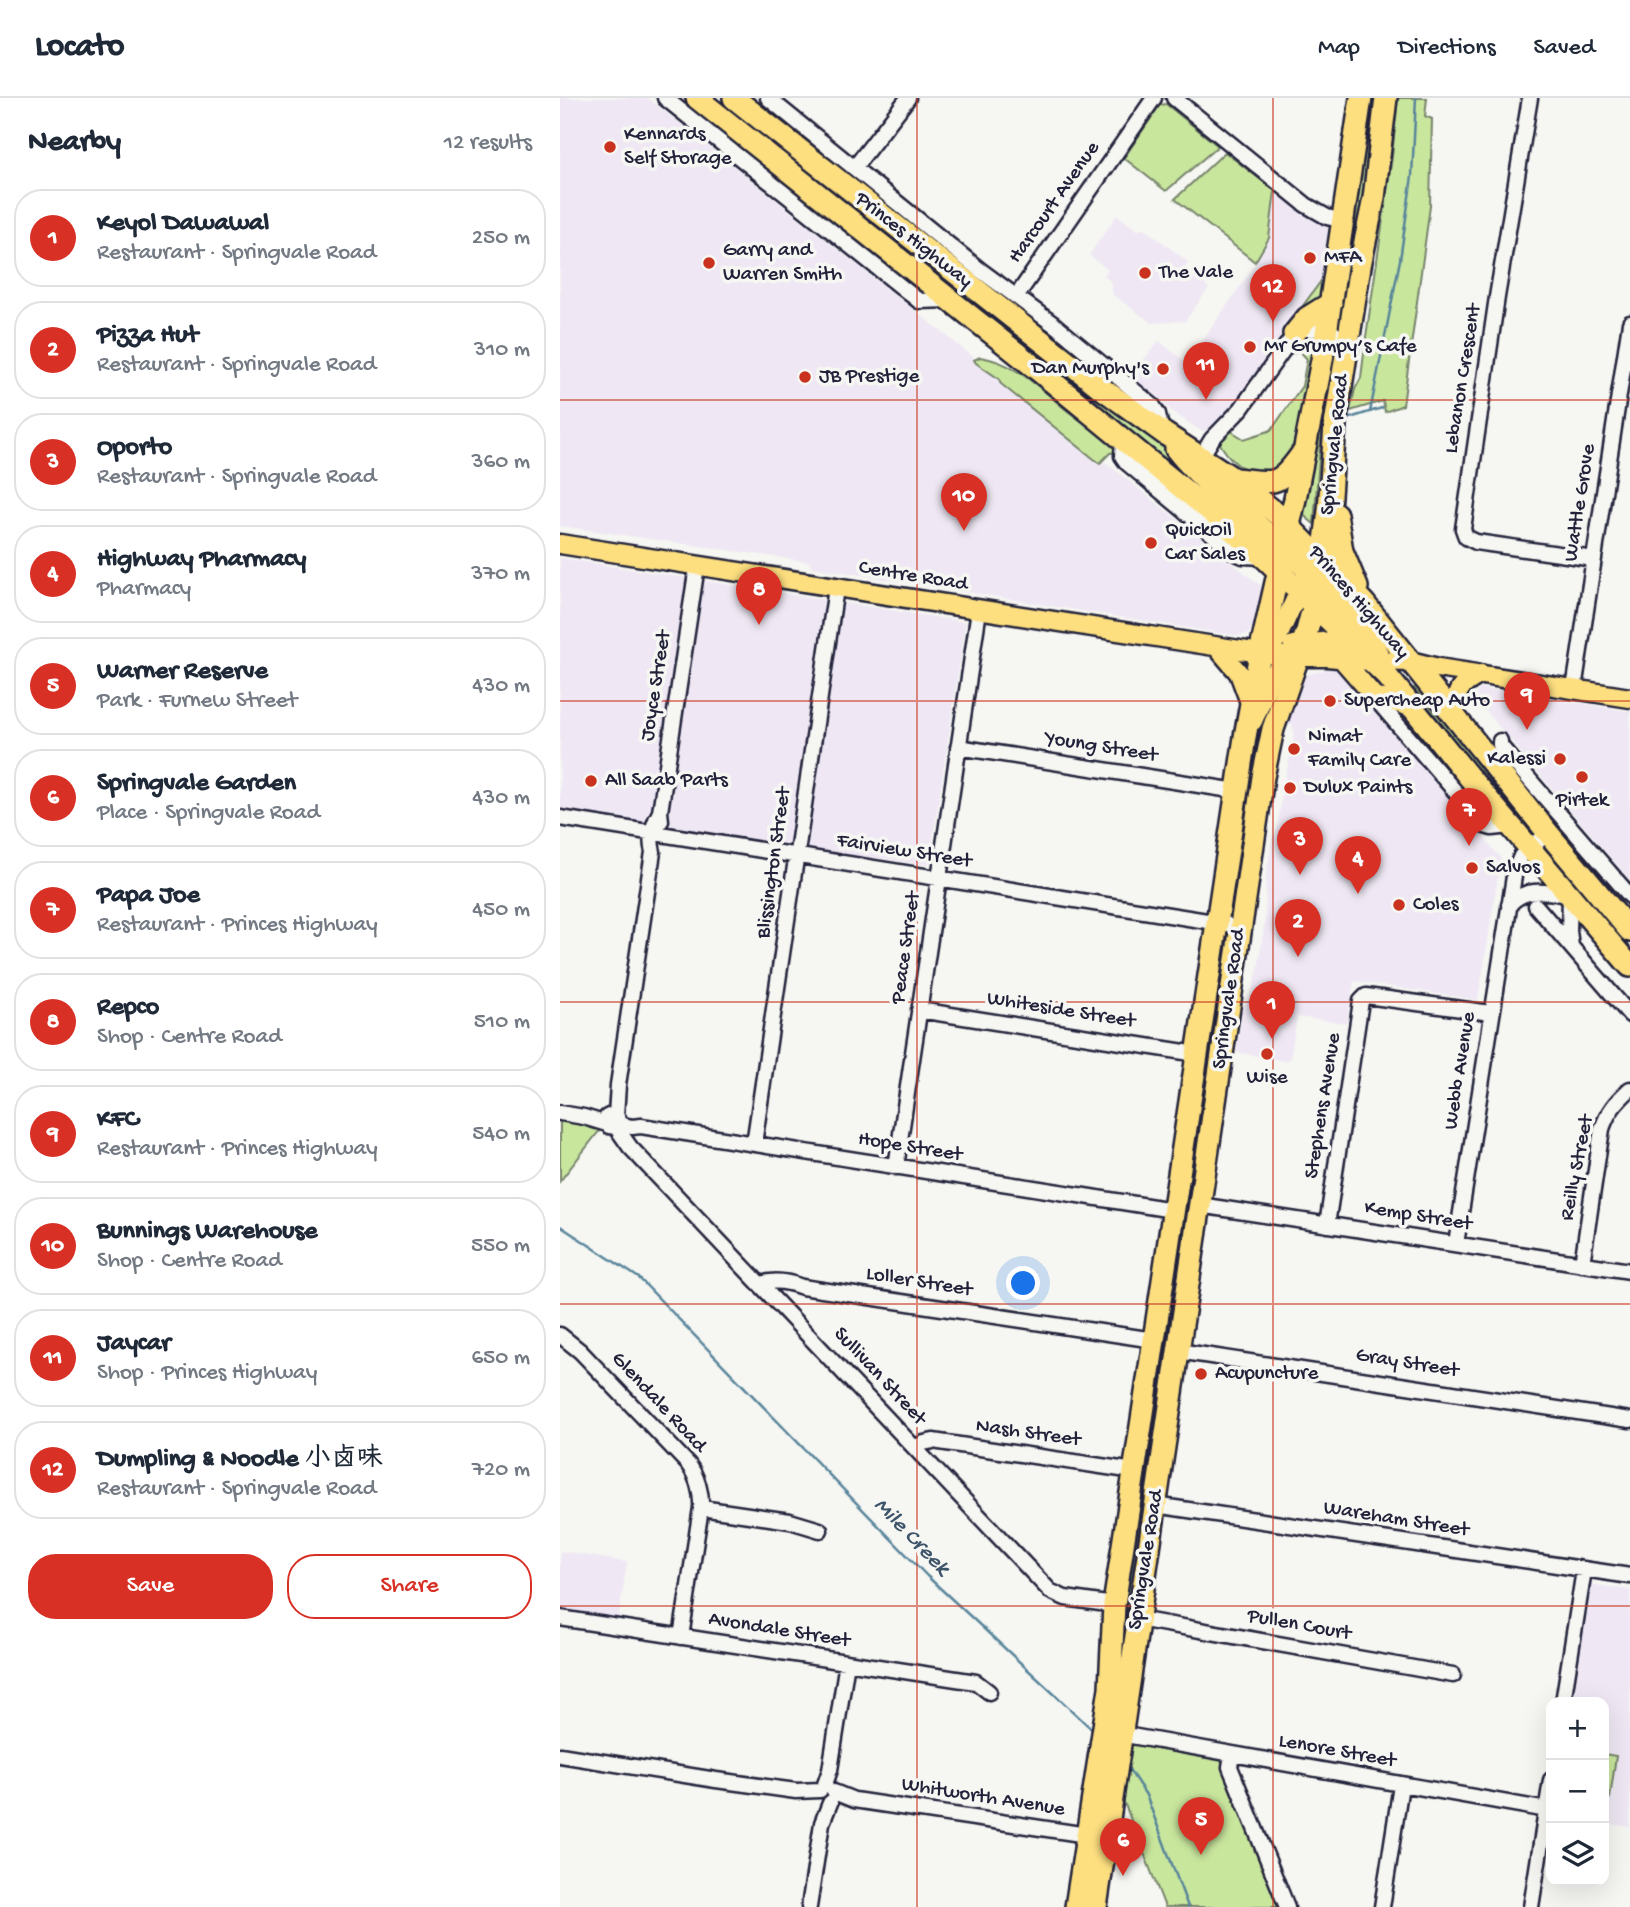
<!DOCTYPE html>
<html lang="en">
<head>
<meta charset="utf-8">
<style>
	body { margin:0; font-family:"Gochi Hand","LXGW WenKai TC",sans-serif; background:#f2f2f3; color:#1f2937 }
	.controls { position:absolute; right:21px; bottom:21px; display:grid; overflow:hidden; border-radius:14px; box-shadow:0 7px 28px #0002 }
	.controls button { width:63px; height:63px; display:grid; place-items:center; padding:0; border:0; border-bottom:2px solid #e0e1e3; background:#fff; color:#1f2937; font:35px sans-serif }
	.you { position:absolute; left:464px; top:1186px; width:24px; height:24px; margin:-18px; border:5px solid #fff; border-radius:50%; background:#1a73e8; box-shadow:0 0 0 10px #1a73e833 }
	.badge { display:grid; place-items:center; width:46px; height:46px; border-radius:50%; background:#d93025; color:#fff; font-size:23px; font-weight:700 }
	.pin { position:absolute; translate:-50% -58px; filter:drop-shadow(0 2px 4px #0008) }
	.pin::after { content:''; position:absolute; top:37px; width:24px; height:21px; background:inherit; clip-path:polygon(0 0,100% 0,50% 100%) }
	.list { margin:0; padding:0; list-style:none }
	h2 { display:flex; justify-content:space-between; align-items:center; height:91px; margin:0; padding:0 28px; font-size:30px }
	h2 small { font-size:23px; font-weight:400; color:#747a83 }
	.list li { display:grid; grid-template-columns:46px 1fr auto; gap:21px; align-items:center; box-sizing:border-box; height:98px; margin:0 14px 14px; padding:0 14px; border:2px solid #e0e1e3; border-radius:28px }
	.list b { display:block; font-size:26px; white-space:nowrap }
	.list p { margin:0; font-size:23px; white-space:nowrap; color:#747a83 }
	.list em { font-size:23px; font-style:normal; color:#747a83 }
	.actions { display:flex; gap:14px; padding:21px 28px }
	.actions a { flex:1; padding:16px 0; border:2px solid #d93025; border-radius:28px; text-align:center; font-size:24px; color:#d93025 }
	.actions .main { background:#d93025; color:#fff }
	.icon { flex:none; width:38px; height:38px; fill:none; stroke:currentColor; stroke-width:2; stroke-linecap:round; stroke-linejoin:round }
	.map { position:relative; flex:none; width:1070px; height:1809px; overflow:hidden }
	header { display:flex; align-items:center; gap:42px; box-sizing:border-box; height:98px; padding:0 35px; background:#fff; border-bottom:2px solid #e0e1e3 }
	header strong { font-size:33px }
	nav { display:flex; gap:38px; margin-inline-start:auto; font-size:24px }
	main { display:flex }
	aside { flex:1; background:#fff }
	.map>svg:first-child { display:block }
</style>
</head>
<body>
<header>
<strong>Locato</strong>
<nav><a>Map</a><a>Directions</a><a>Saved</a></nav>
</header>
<main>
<aside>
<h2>Nearby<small>12 results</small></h2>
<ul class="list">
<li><span class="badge">1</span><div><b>Keyol Dawawal</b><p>Restaurant · Springvale Road</p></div><em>250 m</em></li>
<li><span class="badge">2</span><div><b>Pizza Hut</b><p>Restaurant · Springvale Road</p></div><em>310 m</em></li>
<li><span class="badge">3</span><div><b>Oporto</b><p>Restaurant · Springvale Road</p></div><em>360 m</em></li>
<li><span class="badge">4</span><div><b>Highway Pharmacy</b><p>Pharmacy</p></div><em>370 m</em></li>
<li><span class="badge">5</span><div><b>Warner Reserve</b><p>Park · Furnew Street</p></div><em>430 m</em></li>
<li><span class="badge">6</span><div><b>Springvale Garden</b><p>Place · Springvale Road</p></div><em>430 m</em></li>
<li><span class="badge">7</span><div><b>Papa Joe</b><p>Restaurant · Princes Highway</p></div><em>450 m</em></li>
<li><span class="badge">8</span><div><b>Repco</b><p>Shop · Centre Road</p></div><em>510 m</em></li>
<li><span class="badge">9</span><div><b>KFC</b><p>Restaurant · Princes Highway</p></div><em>540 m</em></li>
<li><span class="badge">10</span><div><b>Bunnings Warehouse</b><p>Shop · Centre Road</p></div><em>550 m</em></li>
<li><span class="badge">11</span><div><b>Jaycar</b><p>Shop · Princes Highway</p></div><em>650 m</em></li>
<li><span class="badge">12</span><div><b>Dumpling &amp; Noodle 小卤味</b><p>Restaurant · Springvale Road</p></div><em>720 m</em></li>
</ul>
<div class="actions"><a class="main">Save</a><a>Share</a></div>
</aside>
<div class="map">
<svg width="1070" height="1809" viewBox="0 0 1070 1809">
	<rect width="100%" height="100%" fill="#f6f6f2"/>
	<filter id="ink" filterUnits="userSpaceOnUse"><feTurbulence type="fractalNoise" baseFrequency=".0143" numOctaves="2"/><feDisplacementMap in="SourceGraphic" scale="14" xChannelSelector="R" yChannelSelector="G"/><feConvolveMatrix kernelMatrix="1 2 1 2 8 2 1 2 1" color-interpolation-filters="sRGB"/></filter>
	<g filter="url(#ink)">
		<path fill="#efe8f4" d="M0,0H88L701,488L694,527L688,536L678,538L250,469V464L0,428Z
			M715,93L774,131L768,173L749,203L713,253L714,254L672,311L647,332L641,333L614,315L571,277L599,243L627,265L688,177L704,150L714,106Z
			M557,117L579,133L583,129L628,164L624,170L649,190L625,223L592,225L553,197L550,183L544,178L548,172L529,157Z
			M0,460L406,524L369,767L0,719Z
			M776,569L941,760L918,902L794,883L787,925L737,919L730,961L725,963L676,954L683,909L690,900L698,871L705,820L706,778L713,738H715L716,736L725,679L732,650L734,634L732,626L726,628L745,577Z
			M920,590L1070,613V783L914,599Z
			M0,1453L67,1464L58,1524L0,1515Z
			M1029,1486L1070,1492V1729L1044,1725V1604H1012Z"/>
		<path fill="#c9e69d" stroke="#76846c" stroke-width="2" d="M813,0H819L794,165L781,199Z
			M838,0H867L865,18L872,21L870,108L843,307L825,314L823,303L790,313L795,291L801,280L806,239L832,59Z
			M606,6L658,48L606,93L564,60L600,7Z
			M665,54L715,93L709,140L695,164L615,101Z
			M769,172L764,202L744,211L742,209Z
			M737,243H743L752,248L753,255L734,345L723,372C692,376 678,375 660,346L662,341L671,333L684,341L709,333L712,331L742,288L747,261L738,251L735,255L731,252Z
			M776,249L778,250L760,348L754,426L740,414L771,256Z
			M420,259C456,264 481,292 509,314C522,324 537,332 551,341L555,344L558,354L550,355L540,365L534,361L441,286L439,281L416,265L414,262Z
			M510,276L595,340L634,379L667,415L573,338L547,313L508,280Z
			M721,578L681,743L669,815L676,750L686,707L698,627Z
			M858,588L962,725L960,728L854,590Z
			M656,906H662L609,1231L606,1233L636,1009L646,970Z
			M0,1021L43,1028L0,1083Z
			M606,1254L608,1255L591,1386H580L594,1322L604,1257Z
			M579,1388L590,1389L555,1635L558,1527Z
			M570,1643L660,1660L719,1809H605L564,1704Z
			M1044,1656L1056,1658L1050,1700L1044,1699Z"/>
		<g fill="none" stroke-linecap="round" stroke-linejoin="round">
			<path stroke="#58859b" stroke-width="2.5" d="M810,314L840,162L852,78L856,0
				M790,320L822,310
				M0,1128L79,1180L367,1478L535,1634
				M566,1667L586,1697L628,1809"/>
			<g stroke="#22223b" stroke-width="19">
				<path id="minor" d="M105,0L359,203L390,202
					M208,0L420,172L496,228L593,308L598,316L602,334
					M614,0L746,107L767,119L784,123
					M970,0L937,199L903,431L906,439L916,444L1034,461
					M294,70L348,0
					M456,199L594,0
					M563,341L562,358L567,365L674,454L683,458L703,459
					M641,359L652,341L681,311L736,234L748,230L774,235
					M1014,591L1070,225
					M813,598L925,728L932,730L951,728
					M940,643V647L943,651L1070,798
					M398,649L677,693
					M0,720L666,826
					M101,723L100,714L137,468
					M1010,799L1009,833L1011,848
					M949,807C965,788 988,794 1009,797
					M976,808L1070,917
					M359,912L637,956
					M0,1015L24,1019L47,1026
					M56,1017L58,987L93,754C89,740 93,726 100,714
					M59,1026V1022L56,1017H51L47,1019V1025L49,1028L56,1029L70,1049L490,1493L505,1500L554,1507
					M59,1026L72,1029L81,1028L613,1112
					M194,1046L276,490
					M336,1069L419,512
					M639,1107L1070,1173
					M767,1127L801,903L806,898L931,915
					M896,1146L955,772L961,758L988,735
					M1022,1166L1042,1031C1048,1013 1056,1004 1070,991
					M201,1186C215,1181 229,1184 242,1189L594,1242
					M0,1237L20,1253L128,1366C137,1378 142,1395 141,1410L121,1539
					M618,1253L1070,1322
					M356,1349L364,1345L373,1343L574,1373
					M595,1407L1070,1478
					M141,1410L230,1423L260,1432
					M0,1520L416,1584L429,1594
					M578,1521L893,1577
					M1003,1604L1024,1472
					M560,1636L987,1712
					M672,1656L670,1669L727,1809
					M0,1657L156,1682L236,1693L260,1692
					M264,1689L270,1672L287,1564
					M274,1694L294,1702L534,1738
					M249,1809L262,1725L270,1705
					M822,1809L841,1687
					M971,1809L991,1682"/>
			</g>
			<g stroke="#22223b" stroke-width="23">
				<path id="major" d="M0,446L680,552L732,559H767L812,563L851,564
					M733,547L771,543L799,548
					M657,549L679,575L691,607
					M700,555L711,548L717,541L744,482
					M781,560L814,598L853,610
					M846,562L878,570L1070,600
					M895,620C896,592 896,590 921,576
					M693,623C704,599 711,571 732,554"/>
			</g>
			<g stroke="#22223b" stroke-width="26">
				<path id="highway" d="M137,0L483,276L656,418L706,461L827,578L909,679L1070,868
					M174,0L540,289L605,336L674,381L717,416L804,505L988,735L1070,833
					M734,236L747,220L771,205
					M616,351C632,372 653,390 674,407C725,452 784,496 818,557
					M674,381C713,384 717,391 741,357
					M776,416L782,453L797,489
					M516,1809L550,1590L554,1507L685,639L700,555L735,401L762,262L801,0
					M536,1809L703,679L713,631L747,533L760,483L769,412L775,327L800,168L814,100L826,0"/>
			</g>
			<use href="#minor" stroke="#f6f6f2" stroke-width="14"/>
			<use href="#major" stroke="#fddf80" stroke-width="18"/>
			<use href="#highway" stroke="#fddf80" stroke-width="21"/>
		</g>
	</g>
	<path fill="none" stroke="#c8321e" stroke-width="2" stroke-opacity="0.55" d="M357,0V1809M713,0V1809M0,302H1070M0,603H1070M0,904H1070M0,1206H1070M0,1508H1070"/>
	<g fill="#c8321e" stroke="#f6f6f2" stroke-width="2.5">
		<circle cx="50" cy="49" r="7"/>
		<circle cx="750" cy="160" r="7"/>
		<circle cx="149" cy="165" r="7"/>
		<circle cx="585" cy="175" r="7"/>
		<circle cx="690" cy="249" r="7"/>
		<circle cx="603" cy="271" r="7"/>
		<circle cx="245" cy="279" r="7"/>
		<circle cx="591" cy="445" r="7"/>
		<circle cx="770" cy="603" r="7"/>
		<circle cx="734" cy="651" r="7"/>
		<circle cx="1000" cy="661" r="7"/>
		<circle cx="1022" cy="679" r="7"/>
		<circle cx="31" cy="683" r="7"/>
		<circle cx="730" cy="690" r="7"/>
		<circle cx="912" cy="770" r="7"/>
		<circle cx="839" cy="807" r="7"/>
		<circle cx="707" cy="956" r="7"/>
		<circle cx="641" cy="1276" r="7"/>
	</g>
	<g text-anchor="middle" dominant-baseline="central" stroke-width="7" stroke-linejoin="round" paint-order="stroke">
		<g font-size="21" fill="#22223b" stroke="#f6f6f2" text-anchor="start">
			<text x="64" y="37">Kennards<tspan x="64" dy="24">Self Storage</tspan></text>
			<text x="163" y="153">Garry and<tspan x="163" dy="24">Warren Smith</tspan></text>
			<text x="764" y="160">MFA</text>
			<text x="599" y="175">The Vale</text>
			<text x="704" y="249">Mr Grumpy’s Cafe</text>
			<text x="589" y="271" text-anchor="end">Dan Murphy's</text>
			<text x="259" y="279">JB Prestige</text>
			<text x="605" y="433">QuickOil<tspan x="605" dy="24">Car Sales</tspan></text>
			<text x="784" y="603">Supercheap Auto</text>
			<text x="748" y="639">Nimat<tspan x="748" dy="24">Family Care</tspan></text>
			<text x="986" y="661" text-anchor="end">Kalessi</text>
			<text x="45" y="683">All Saab Parts</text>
			<text x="744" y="690">Dulux Paints</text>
			<text x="1022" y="703" text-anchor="middle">Pirtek</text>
			<text x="926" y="770">Salvos</text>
			<text x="853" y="807">Coles</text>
			<text x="707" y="980" text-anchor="middle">Wise</text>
			<text x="655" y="1276">Acupuncture</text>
		</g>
		<g font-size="21" fill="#22223b" stroke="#f6f6f2">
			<text transform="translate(495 105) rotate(-55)">Harcourt Avenue</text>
			<text transform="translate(353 143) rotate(38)">Princes Highway</text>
			<text transform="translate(904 281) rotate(-81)">Lebanon Crescent</text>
			<text transform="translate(776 347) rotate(-84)">Springvale Road</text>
			<text transform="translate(1021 405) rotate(-81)">Wattle Grove</text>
			<text transform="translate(353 479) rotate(9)">Centre Road</text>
			<text transform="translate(798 505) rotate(49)">Princes Highway</text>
			<text transform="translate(97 588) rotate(-81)">Joyce Street</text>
			<text transform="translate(541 650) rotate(9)">Young Street</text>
			<text transform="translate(344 754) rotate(9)">Fairview Street</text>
			<text transform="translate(215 765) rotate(-82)">Blissington Street</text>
			<text transform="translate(347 850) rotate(-82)">Peace Street</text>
			<text transform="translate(670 901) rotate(-82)">Springvale Road</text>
			<text transform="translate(501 913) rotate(9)">Whiteside Street</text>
			<text transform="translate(901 973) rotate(-81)">Webb Avenue</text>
			<text transform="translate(764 1008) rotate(-81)">Stephens Avenue</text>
			<text transform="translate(350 1050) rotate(9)">Hope Street</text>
			<text transform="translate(1018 1070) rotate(-79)">Reilly Street</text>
			<text transform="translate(858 1119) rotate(9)">Kemp Street</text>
			<text transform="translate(359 1185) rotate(9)">Loller Street</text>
			<text transform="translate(847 1266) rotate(9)">Gray Street</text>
			<text transform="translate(319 1279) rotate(47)">Sullivan Street</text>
			<text transform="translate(98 1305) rotate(47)">Glendale Road</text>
			<text transform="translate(468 1336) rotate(8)">Nash Street</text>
			<text transform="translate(836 1422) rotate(9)">Wareham Street</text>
			<text transform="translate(587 1462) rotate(-81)">Springvale Road</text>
			<text transform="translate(739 1528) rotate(10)">Pullen Court</text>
			<text transform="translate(219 1533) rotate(9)">Avondale Street</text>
			<text transform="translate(777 1654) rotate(10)">Lenore Street</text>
			<text transform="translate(423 1700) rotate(9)">Whitworth Avenue</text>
		</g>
		<g font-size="23" font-style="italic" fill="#3d546b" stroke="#f6f6f2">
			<text transform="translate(351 1439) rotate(46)">Mile Creek</text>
		</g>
	</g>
</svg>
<div class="controls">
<button>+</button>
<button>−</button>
<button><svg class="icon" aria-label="layers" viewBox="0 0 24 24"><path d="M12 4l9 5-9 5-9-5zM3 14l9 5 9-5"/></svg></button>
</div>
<div class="you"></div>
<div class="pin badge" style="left:712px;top:941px">1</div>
<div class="pin badge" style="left:738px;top:859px">2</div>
<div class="pin badge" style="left:740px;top:777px">3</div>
<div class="pin badge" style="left:798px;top:796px">4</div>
<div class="pin badge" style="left:641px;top:1757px">5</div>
<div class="pin badge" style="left:563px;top:1778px">6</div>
<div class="pin badge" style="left:909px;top:748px">7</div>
<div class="pin badge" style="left:199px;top:527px">8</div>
<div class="pin badge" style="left:967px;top:632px">9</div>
<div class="pin badge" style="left:404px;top:433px">10</div>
<div class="pin badge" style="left:646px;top:302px">11</div>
<div class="pin badge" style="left:713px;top:224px">12</div>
</div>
</main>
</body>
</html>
